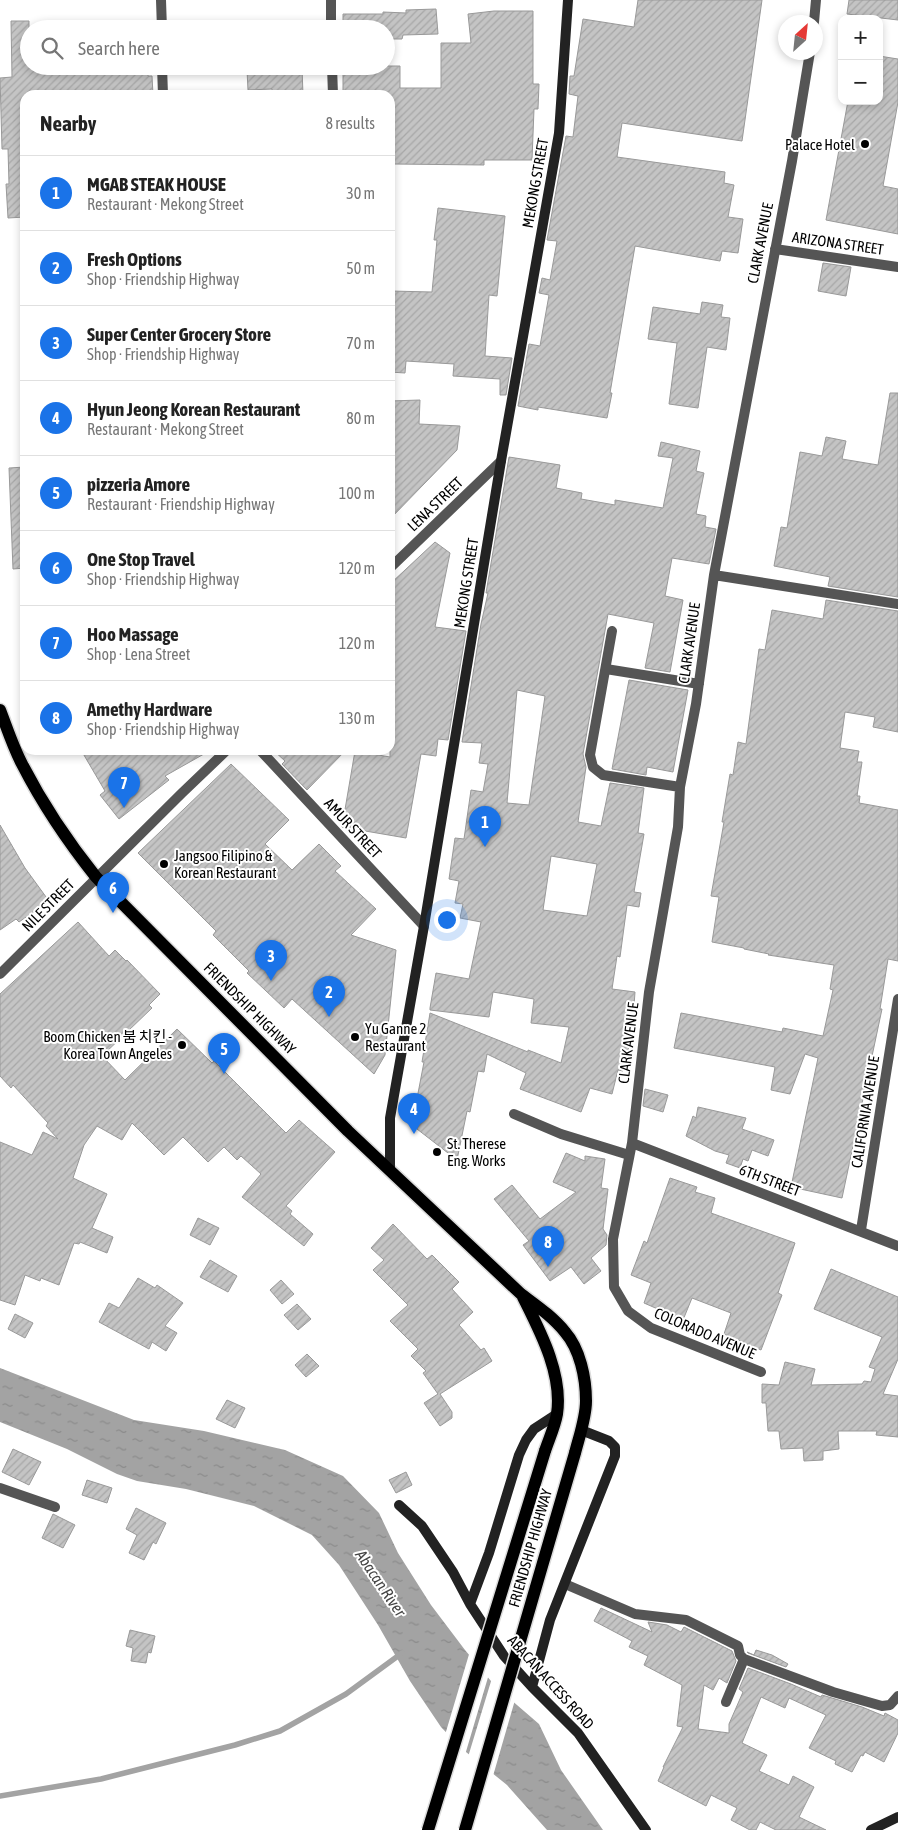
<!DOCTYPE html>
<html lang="en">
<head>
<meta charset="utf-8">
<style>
	body { margin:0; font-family:"Asap Condensed","Noto Sans KR",sans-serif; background:#f2f2f2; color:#222 }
	.controls { position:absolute; right:15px; top:15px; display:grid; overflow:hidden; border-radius:10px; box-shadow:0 2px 8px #0003 }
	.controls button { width:45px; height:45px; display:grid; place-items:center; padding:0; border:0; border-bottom:1px solid #e0e0e0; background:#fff; color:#222; font:25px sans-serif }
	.compass { position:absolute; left:778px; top:15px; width:45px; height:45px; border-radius:50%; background:#fff; box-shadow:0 2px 8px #0003; rotate:27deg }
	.you { position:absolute; left:446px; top:919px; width:18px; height:18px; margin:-12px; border:4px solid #fff; border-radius:50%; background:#1a73e8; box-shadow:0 0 0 8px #1a73e833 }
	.badge { display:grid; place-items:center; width:32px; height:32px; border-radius:50%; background:#1a73e8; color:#fff; font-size:16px; font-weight:700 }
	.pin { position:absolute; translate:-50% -41px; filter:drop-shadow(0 1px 2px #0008) }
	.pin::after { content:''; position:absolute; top:26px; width:18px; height:15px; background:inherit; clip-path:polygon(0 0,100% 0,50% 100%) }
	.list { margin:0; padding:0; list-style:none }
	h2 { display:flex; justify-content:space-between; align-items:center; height:65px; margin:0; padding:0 20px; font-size:21px }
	h2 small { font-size:16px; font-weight:400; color:#767676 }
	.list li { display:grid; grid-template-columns:32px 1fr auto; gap:15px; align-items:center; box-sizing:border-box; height:75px; padding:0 20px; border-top:1px solid #e0e0e0 }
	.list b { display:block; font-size:19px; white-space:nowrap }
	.list p { margin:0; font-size:16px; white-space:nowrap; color:#767676 }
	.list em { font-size:16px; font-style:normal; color:#767676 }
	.icon { flex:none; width:28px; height:28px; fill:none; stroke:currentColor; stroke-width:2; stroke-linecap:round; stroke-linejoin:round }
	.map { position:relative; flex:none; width:898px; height:1830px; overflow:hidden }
	.search { position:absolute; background:#fff; box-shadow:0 2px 8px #0003; left:20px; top:20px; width:375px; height:55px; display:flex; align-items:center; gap:12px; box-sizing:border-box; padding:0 18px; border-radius:28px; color:#767676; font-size:19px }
	.panel { position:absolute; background:#fff; box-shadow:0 2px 8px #0003; left:20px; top:90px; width:375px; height:665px; border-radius:15px }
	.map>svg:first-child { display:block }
</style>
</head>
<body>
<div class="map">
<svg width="898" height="1830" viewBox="0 0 898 1830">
	<defs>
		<pattern id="water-ripples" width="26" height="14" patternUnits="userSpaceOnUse" patternTransform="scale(1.25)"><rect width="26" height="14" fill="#a3a3a3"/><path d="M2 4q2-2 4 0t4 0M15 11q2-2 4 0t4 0" fill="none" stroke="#8b8b8b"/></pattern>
		<pattern id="building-hatch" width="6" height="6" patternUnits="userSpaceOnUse" patternTransform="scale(1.25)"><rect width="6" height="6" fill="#c4c4c4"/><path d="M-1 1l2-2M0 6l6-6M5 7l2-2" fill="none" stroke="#a7a7a7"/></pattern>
	</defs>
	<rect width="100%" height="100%" fill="#fff"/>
	<path fill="url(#water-ripples)" d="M0,1368L134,1420L204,1431L285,1450L343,1476L379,1513L398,1553L431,1605L465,1650L496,1687L539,1724L561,1770L603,1830H547L507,1785L461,1748L441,1727L410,1681L378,1625L339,1565L312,1535L254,1506L186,1489L137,1481L117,1474L67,1449L0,1422Z"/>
	<path fill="#fff" d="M470,1651L489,1674L465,1755L445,1735Z
		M492,1678L515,1700L493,1776L468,1757Z"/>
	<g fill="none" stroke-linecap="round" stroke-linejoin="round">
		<path stroke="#a3a3a3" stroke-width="5.5" d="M0,1796L101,1779L235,1745L280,1731L346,1694L402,1653"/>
	</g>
	<path fill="url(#building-hatch)" stroke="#999" fill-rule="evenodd" d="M638,0H762L742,141L622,123L617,157L725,172L724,183L734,185L728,217L743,219L738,253L722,251L720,261L635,246L610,393H612L607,418L538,407V410L518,406L529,344L540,346L549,295L539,293L542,278L550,280L557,241L547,240L566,136L573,137L578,96L569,94L570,76H574L583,19L634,27Z
		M849,0H898V20L847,14Z
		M436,9L438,34L403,35L402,39H386V29H343V14H383V12L406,13V10Z
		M494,11H533V84H539L538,109H534L532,160H484V165L393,164V123H390V95H343V66H400V88H441V43H471L468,14Z
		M11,21H29V66H148V76H152L153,95H25V217L8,218L6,184H9L8,149H2L0,78L12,77Z
		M879,56L898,59V102L883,186L898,189V234L826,220L848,101H879Z
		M302,68L303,95H272V89L248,90L247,70Z
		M438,208L505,216L497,296L489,295L485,356L512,358L506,395H500V379L453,376L454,364L406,361L405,373L390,372V291L432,292L437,240H434Z
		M823,263L851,267L846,296L818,291Z
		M702,302L723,305L721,317L730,318L726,350L707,347L698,408L669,404L677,343L648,339L653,307L700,314Z
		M890,393H898V597L828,586L830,577L774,566L781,527L787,528L800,452L822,456L826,437L846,441L842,459L878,465Z
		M420,400L419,424L460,426L457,450L390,519V401Z
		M661,442L700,451L696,471L704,473L696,514L706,516L705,527L716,529L709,564L672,558L665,596L683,600L670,672L645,668L654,623L608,614L583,754L586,767L578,822L601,826L610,783L644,788L638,833L644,834L634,892L641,893L639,907L627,905L620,957L617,956L612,989L635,992L632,1034L623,1071L618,1070L612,1094L590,1088L581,1112L520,1089L526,1073L487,1054L484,1072L478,1071L470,1112L467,1111L457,1160L417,1129L415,1109L424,1062H422L430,1013L528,1052V1050L561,1063L569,1027L531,1023L534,999L493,992L489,1017L430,1010V1008L436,973L469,979L481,922L460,918L463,904L455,903L459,881L449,879L455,838L464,839L471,790L483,792L488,764L479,763L482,743L462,742L481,624L488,593H486L509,457L560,465L556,488L582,493L581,499L615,505V500L663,508L673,458L658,456ZM517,690L545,696L529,805L507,803ZM551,856L597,864L587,916L543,910Z
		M25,467V568L13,569L9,468Z
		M435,542L450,553L435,627L466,631L448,740L438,739L436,756L421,754L406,838L342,827L355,751L390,757V584Z
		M826,600L898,611V732L873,727L875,717L845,712L840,748L859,751L857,762H862L857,796H860L859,803L898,810V961L888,959L880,1009H882L842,1198L791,1187L818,1058L805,1054L790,1094L771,1090L775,1067L674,1048L681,1013L782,1032L783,1028L823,1036L833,990L830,989L834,965L768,955L769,954L744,949V948L712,942L719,897L711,896L724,822H722L730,774L733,775L738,742L746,744L759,649L765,650L772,610L823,619Z
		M629,680L688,690L673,772L647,767L646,775L612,769Z
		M81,750H211L165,776L169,780L119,819L100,795L105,791Z
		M273,750H346L307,790L282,764L285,761Z
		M231,764L289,820L265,844L292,870L319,844L341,866L335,871L376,909L351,935L396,950L385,1055L374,1074L292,999L284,1008L247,973L249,971L213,935L216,931L138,853Z
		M0,825L25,868L49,901L19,922L16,919L0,930Z
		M78,922L109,956L115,950L126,961L127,960L160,994L149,1005L152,1008L102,1056L125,1080L177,1029L212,1063L214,1061L286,1133L299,1120L335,1152L286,1206L292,1211L290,1214L313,1234L304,1246L242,1197L261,1174L241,1156L237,1160L224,1147L208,1162L183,1137L164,1155L132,1123L122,1140L97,1126L84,1145L73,1178L107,1194L92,1228L113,1237L107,1253L80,1242L79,1244L74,1243L59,1285L41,1278L40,1281L25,1275L15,1305L0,1300V1142L32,1155L43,1132L58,1139L46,1126L48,1123L13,1085L11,1088L0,1076V994Z
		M645,1089L668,1095L663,1112L643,1106Z
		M698,1107L746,1118L742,1129L774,1140L768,1156L752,1150L748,1161L743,1159L740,1168L726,1163L729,1155L715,1151L686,1136L693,1116L696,1118Z
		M566,1153L585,1161V1156L605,1159L601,1188L608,1189L603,1229L607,1235L606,1245L591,1258L601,1271L584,1284L571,1267L550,1281L523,1245L529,1241L494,1199L512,1185L540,1219L576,1192L553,1182Z
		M670,1178L697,1187L695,1192L715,1198L711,1213L795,1243L778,1293L782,1295L761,1350L724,1334L731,1313L692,1298L683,1320L644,1303L651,1283L631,1275L644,1241L647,1243Z
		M198,1218L219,1228L210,1245L190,1235Z
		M393,1224L427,1259L432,1255L459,1282L452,1289L473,1312L459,1325L481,1350L484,1348L492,1361L440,1394L452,1412V1418L440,1426L424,1403L438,1394L423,1373L426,1371L411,1356L418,1349L390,1321L408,1305L373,1270L384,1260L371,1248Z
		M210,1260L237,1276L228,1292L200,1277Z
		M831,1269L898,1297V1359L883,1394L898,1396V1437L876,1435L877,1431H838L839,1449L823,1451V1460L804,1461L803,1448L781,1449L779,1431H768L766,1403H762V1384L779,1385L785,1362L815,1369L811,1385L862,1384L864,1381L871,1382L875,1369L869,1367L882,1337L814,1309Z
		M138,1278L155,1288L157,1285L183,1303L165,1326L177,1333L166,1351L152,1342L149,1349L99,1322L109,1303L119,1308Z
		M281,1280L294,1294L282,1304L270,1290Z
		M297,1304L311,1319L298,1330L284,1315Z
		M15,1314L33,1323L25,1338L8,1329Z
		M307,1354L319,1366L306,1377L295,1365Z
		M227,1400L245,1408L235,1428L216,1419Z
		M13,1449L41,1462L29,1485L2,1472Z
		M406,1472L412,1485L396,1493L389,1480Z
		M87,1480L112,1488L107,1503L82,1495Z
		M136,1508L166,1523L156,1544L153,1542L144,1560L129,1553L137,1535L126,1529Z
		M53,1514L75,1525L63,1548L42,1538Z
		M601,1608L652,1632L648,1622L667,1625L681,1632L684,1627L732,1651L736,1661L727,1683L719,1678L713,1690L704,1685L698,1729L729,1733V1724L743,1692L739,1689L748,1668L791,1684L821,1697L822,1695L862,1707L884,1716L885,1713L898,1720V1733L884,1762L865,1752L863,1756L861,1755L852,1772L835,1764L836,1761L809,1748L826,1715L789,1698L785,1708L761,1697L742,1743L767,1755L759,1771L789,1785L793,1776L814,1787L799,1817L826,1830H776L760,1822L756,1830H750L731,1820L737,1808L711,1795L706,1806L658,1781L664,1767H663L683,1727L677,1726L682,1685L644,1665L648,1656L629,1647L632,1641L594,1621Z
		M130,1630L155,1636L151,1653L148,1652L146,1663L131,1661L133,1648L126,1646Z
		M756,1650L772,1655L788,1664L786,1667L748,1653L747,1652L754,1655Z"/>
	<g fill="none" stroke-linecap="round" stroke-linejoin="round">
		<g stroke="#dbdbdb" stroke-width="15">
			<path id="primary" d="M0,710C7,728 13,747 22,764C43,805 68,842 96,877L348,1131L521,1294C537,1306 553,1317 565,1332C580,1349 586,1378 586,1401C586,1418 579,1437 575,1453
				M523,1297C540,1331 563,1374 557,1414C555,1426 549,1439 545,1451"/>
		</g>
		<path stroke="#555" stroke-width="10" d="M161,0L162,29
			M331,0V29
			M814,22L816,0
			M162,66L163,95
			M332,66L333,95
			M775,249L898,267
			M390,568L501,461
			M714,575L898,604
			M612,631L590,755L593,767L603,775L680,787
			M606,669L699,684
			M260,750L424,926
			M0,974L182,793L227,750
			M514,1114L561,1134L629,1155
			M632,1143L898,1246
			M861,1230L898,999
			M761,1372L651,1328L628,1311L614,1287L613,1239L632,1143L649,992L678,827L680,787L696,704L714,575L792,161L810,52
			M0,1488L55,1507
			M565,1584L635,1614L686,1620L738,1646L740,1655L744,1659L726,1702
			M744,1659L833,1692L882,1706L890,1705L898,1696"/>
		<path stroke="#222" stroke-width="10" d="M390,1170V1118L424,926L501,461L559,133L568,0
			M399,1505L422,1526L453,1572L470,1604L504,1656L532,1687L578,1733L646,1830
			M470,1604L489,1553L519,1455L526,1440L534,1429L557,1414
			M532,1687L550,1620L615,1456V1447L609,1441L581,1430
			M871,1830L898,1817"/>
		<use href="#primary" stroke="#000" stroke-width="12"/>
		<g stroke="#dbdbdb" stroke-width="15" stroke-linecap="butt">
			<path id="primary-bridge" d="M428,1830L545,1451
				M465,1830L575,1453"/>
		</g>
		<use href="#primary-bridge" stroke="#000" stroke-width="12"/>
	</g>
	<g fill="#000" stroke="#fff" stroke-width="2">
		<circle cx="865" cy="144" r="5"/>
		<circle cx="164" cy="864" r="5"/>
		<circle cx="355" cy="1037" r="5"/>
		<circle cx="182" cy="1045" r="5"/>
		<circle cx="437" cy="1152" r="5"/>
	</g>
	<g text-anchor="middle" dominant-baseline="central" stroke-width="4" stroke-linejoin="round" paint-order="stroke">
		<g font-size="15" fill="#000" stroke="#fff" text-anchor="start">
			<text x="855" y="144" text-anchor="end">Palace Hotel</text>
			<text x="174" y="855">Jangsoo Filipino &amp;<tspan x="174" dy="17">Korean Restaurant</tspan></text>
			<text x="365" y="1028">Yu Ganne 2<tspan x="365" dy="17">Restaurant</tspan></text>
			<text x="172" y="1036" text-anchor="end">Boom Chicken 붐 치킨 -<tspan x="172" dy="17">Korea Town Angeles</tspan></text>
			<text x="447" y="1143">St. Therese<tspan x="447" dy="17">Eng. Works</tspan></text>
		</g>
		<g font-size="15" fill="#000" stroke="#fff">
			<text transform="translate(535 183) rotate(-80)">MEKONG STREET</text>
			<text transform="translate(760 243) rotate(-79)">CLARK AVENUE</text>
			<text transform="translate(838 243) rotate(8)">ARIZONA STREET</text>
			<text transform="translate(435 504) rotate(-44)">LENA STREET</text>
			<text transform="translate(466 583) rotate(-81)">MEKONG STREET</text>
			<text transform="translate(689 643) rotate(-82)">CLARK AVENUE</text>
			<text transform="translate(353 828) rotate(47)">AMUR STREET</text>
			<text transform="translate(48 905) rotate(-45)">NILE STREET</text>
			<text transform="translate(250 1008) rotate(45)">FRIENDSHIP HIGHWAY</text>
			<text transform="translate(628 1043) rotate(-83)">CLARK AVENUE</text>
			<text transform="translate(865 1112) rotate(-81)">CALIFORNIA AVENUE</text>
			<text transform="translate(770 1180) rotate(21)">6TH STREET</text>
			<text transform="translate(705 1333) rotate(23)">COLORADO AVENUE</text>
			<text transform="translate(530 1548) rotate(-74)">FRIENDSHIP HIGHWAY</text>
			<text transform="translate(551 1682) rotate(48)">ABACAN ACCESS ROAD</text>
		</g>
		<g font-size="16" font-style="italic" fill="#444" stroke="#fff">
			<text transform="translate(381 1583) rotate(56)">Abacan River</text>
		</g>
	</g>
</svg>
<div class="controls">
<button>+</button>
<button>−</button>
</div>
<svg class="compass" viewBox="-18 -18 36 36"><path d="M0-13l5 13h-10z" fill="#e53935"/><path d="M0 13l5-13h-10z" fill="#767676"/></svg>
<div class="you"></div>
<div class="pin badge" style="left:485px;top:847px">1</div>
<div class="pin badge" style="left:329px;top:1017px">2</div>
<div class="pin badge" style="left:271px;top:981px">3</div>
<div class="pin badge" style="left:414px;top:1134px">4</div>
<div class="pin badge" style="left:224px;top:1074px">5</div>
<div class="pin badge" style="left:113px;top:913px">6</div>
<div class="pin badge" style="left:124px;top:808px">7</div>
<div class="pin badge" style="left:548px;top:1267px">8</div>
<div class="search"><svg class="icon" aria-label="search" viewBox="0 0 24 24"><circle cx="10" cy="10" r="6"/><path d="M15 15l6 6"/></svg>Search here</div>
<section class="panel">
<h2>Nearby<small>8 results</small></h2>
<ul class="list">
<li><span class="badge">1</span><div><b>MGAB STEAK HOUSE</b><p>Restaurant · Mekong Street</p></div><em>30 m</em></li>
<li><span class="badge">2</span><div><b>Fresh Options</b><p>Shop · Friendship Highway</p></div><em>50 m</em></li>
<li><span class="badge">3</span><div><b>Super Center Grocery Store</b><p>Shop · Friendship Highway</p></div><em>70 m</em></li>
<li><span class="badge">4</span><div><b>Hyun Jeong Korean Restaurant</b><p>Restaurant · Mekong Street</p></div><em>80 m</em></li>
<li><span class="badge">5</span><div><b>pizzeria Amore</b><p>Restaurant · Friendship Highway</p></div><em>100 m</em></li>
<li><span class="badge">6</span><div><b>One Stop Travel</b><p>Shop · Friendship Highway</p></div><em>120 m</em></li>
<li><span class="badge">7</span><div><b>Hoo Massage</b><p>Shop · Lena Street</p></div><em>120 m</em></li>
<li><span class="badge">8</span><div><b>Amethy Hardware</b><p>Shop · Friendship Highway</p></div><em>130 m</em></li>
</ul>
</section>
</div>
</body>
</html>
